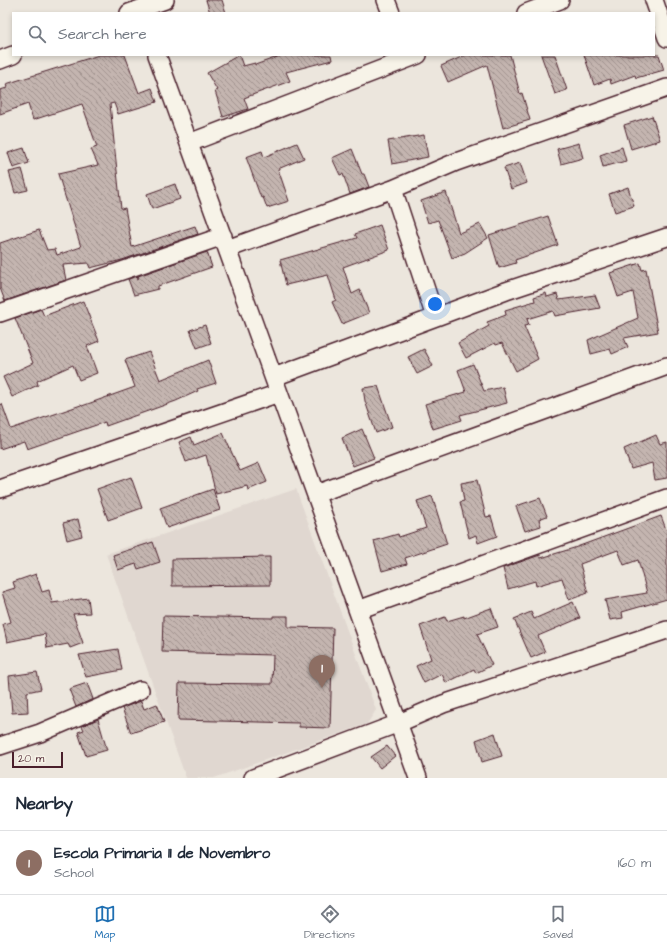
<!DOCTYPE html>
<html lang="en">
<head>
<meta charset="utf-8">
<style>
	body { margin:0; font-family:"Architects Daughter",sans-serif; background:#f6f6f7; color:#1f2937 }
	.scale { position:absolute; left:12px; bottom:10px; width:51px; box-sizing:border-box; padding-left:4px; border:2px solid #4a1f2b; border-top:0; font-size:11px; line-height:14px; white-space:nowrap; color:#4a1f2b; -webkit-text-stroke:3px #f7f3e8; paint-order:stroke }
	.you { position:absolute; left:435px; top:304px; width:14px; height:14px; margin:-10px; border:3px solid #fff; border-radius:50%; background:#1a73e8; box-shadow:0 0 0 6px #1a73e833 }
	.badge { display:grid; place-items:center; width:26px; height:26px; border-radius:50%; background:#1f6fb2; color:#fff; font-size:13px; font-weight:700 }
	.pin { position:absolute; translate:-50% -33px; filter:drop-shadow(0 1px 2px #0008) }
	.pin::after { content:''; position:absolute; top:21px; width:14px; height:12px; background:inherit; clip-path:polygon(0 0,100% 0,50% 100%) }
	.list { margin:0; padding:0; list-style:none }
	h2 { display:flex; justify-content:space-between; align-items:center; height:52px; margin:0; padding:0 16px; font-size:17px }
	h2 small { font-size:13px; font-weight:400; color:#747a83 }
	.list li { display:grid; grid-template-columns:26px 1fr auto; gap:12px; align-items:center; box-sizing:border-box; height:64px; padding:0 16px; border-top:1px solid #e0e1e3 }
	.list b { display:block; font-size:15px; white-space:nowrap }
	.list p { margin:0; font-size:13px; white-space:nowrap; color:#747a83 }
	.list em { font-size:13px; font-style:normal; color:#747a83 }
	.icon { flex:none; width:22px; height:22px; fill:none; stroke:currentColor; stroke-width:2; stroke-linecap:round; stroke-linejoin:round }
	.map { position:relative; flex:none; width:667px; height:778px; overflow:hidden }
	.search { position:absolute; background:#fff; box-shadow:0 2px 6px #0003; left:12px; right:12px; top:12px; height:44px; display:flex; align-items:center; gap:10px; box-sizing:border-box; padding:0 14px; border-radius:0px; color:#747a83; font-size:15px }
	.sheet { height:116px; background:#fff }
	nav { display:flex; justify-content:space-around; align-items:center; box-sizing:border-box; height:56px; border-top:1px solid #e0e1e3; background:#fff; font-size:11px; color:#747a83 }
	nav a { display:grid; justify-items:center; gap:2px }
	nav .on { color:#1f6fb2 }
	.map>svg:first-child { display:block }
</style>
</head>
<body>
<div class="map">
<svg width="667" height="778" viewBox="0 0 667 778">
	<defs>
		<pattern id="building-back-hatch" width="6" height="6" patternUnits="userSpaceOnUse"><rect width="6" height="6" fill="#c4b5b0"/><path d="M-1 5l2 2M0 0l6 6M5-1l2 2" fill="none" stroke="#a1938f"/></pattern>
	</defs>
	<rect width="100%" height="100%" fill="#ece6dd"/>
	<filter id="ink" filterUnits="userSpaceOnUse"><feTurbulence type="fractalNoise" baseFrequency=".025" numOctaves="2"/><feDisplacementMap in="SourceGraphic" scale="8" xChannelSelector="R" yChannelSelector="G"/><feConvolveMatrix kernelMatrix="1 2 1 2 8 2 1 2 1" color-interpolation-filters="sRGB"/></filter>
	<g filter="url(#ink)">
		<path fill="#e0d7d0" d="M296,489L376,710L367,724L214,778H186L106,554Z"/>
		<path fill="url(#building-back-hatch)" stroke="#4a1f2b" d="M206,0H222L226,13H210Z
			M99,55H125L139,93L152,88L157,102L118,114L114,103L110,104L121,209L125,208L132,247L195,226L198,234L122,260L90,268L88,263L63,265L66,280L5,301L0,288V243L39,230L47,250L55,249L57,255L81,247L58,174L98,165L91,149L97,147L82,104L33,120L28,104L0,114V90L7,88L6,84Z
			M239,55L243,66L255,63V65L283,55H331L332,60L286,72L290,81L244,98L248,109L223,117L215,91L217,90L207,73Z
			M466,55H510L520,94L522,93L530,120L503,128L487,65L448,82L441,66Z
			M541,55H555L567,90L555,94Z
			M584,55H659L664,70L636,78L635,75L611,84L610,79L594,85Z
			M652,116L660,140L631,149L624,125Z
			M424,135L428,157L392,164L388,141Z
			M297,143L304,158L278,169L289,201L267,208L263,197L261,198L246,157L262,151L264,157Z
			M579,143L583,158L561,164L557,149Z
			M622,147L626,161L603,167L600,155Z
			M24,148L29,163L13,168L8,153Z
			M352,149L362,174H364L369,187L350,194L343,174L340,175L332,158Z
			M520,163L527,183L511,189L504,168Z
			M22,169L28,190L15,193L9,172Z
			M175,184L180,199L152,209L147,194Z
			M628,187L634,206L615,212L609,194Z
			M446,192L459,233L480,224L488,238L465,253L452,258L438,220L428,223L421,201Z
			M548,216L558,245L515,260L516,263L499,268L489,235Z
			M380,225L389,250L343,267L352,294L360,290L369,313L342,324L332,302L336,300L328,275L286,285L280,260L357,238L355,234Z
			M207,252L212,267L158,286V289L134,295L128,279L138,276V279V276Z
			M640,263L642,270L646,269L658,332L624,338L628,347L612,354L610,349L591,354L588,340L638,318L633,292L618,297L610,273Z
			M546,293L547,297L557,294L559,300L595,295L600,308L555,316L553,311L527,319L529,325L524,326L538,359L516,371L502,343L496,345L495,343L466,358L458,343L489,326L487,322L506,315L505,310L535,301L534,297Z
			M83,301L99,341L87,346L97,373L79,380L73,365L37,381L38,385L12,397L3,377L33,363L15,318L41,309L44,316Z
			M205,325L211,343L197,348L190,330Z
			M424,349L433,366L417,374L408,357Z
			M149,352L160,380L208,360L216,383L197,389L198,391L176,401L106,426L105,422L27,449L24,441L0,449V405L2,404L11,429L81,405L82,406L135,387L125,360Z
			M473,364L484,391L503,387L507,403L460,415L462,420L433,429L425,404L466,392L458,370Z
			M378,386L392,427L376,433L365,401L363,388Z
			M362,429L374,458L353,466L342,438Z
			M223,433L240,471L259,463L267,482L248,490L247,486L216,494L206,455L186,462L179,442L191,437L194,445Z
			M656,435L660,444L667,442V478L655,480L652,463L631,469L624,449Z
			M131,477L142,508L108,520L97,489Z
			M477,480L486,517L491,516L497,536L478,543L476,535L469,538L460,502L464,501L461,483Z
			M213,489L220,510L167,528L160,508Z
			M432,496L447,544L405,558L407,564L382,571L374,541L398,534L399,537L426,528L417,501Z
			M540,498L547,516L539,519L541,526L525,531L516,506Z
			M661,516L667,532V599L622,612L623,618L610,620L605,600L647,593L638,560L624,565L618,550L580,564L588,593L569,600L562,578L536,586L535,581L508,589L503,568L540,555L541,558L574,548Z
			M78,519L82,536L67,540L63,523Z
			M153,542L160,562L138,569L136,564L118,570L113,555Z
			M270,557V585L172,586V559Z
			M36,574L42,592L49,590L52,603L88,598L90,613L73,614L83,643L70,648L68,644L47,648L45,634L7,642L3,624L11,622L2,592L15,588L13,582Z
			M573,602L580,618L538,636L545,652L531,658L514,619L531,612L534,619Z
			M491,608L498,627L477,634L492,665L476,673L474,669L446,683L442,674L424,683L416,666L431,659L420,626L445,617L447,621L464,616V618Z
			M163,616L273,618V616H288V627L333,628L330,728L299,727V723L178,720L179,683L272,684L273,655L162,652Z
			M118,649L122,670L86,677L79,655Z
			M37,672L41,689L27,692L28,712L12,713L9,676Z
			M87,683L93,699L76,707L69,689Z
			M141,701L144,709L157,704L164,722L131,733L122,708Z
			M98,719L107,750L86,756L78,732L84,730L82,726Z
			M495,733L502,756L482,762L476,740Z
			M387,746L395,756L380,768L371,757Z"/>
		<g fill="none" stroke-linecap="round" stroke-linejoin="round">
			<g stroke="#4a1f2b" stroke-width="20">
				<path id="street" d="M386,0L391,13
					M654,0L667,38
					M129,13L165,0
					M526,13L560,0
					M157,55L418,778
					M0,60L13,55
					M189,143L418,55
					M393,189L435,317
					M227,249L393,189L456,162L667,88
					M0,313L223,236
					M274,377L506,291L667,237
					M0,489L279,393
					M316,494L667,366
					M358,610L667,498
					M0,746L40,733L140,690
					M253,778L399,723L443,704L667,630"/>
			</g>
			<use href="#street" stroke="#f7f3e8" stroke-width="17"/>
		</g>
	</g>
</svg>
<div class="scale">20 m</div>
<div class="you"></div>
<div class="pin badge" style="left:322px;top:688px;background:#8d6e63">1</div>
<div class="search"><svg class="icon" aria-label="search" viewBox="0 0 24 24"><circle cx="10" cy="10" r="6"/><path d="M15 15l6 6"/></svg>Search here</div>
</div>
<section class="sheet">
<h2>Nearby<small></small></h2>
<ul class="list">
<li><span class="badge" style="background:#8d6e63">1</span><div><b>Escola Primaria 11 de Novembro</b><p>School</p></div><em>160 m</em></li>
</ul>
</section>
<nav>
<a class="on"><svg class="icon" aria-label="map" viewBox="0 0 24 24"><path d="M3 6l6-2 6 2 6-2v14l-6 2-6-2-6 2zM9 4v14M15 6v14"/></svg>Map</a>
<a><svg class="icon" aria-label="directions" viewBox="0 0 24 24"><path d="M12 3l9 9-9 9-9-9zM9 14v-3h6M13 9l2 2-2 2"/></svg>Directions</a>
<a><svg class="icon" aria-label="saved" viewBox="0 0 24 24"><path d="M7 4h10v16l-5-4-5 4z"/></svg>Saved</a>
</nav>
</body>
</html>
